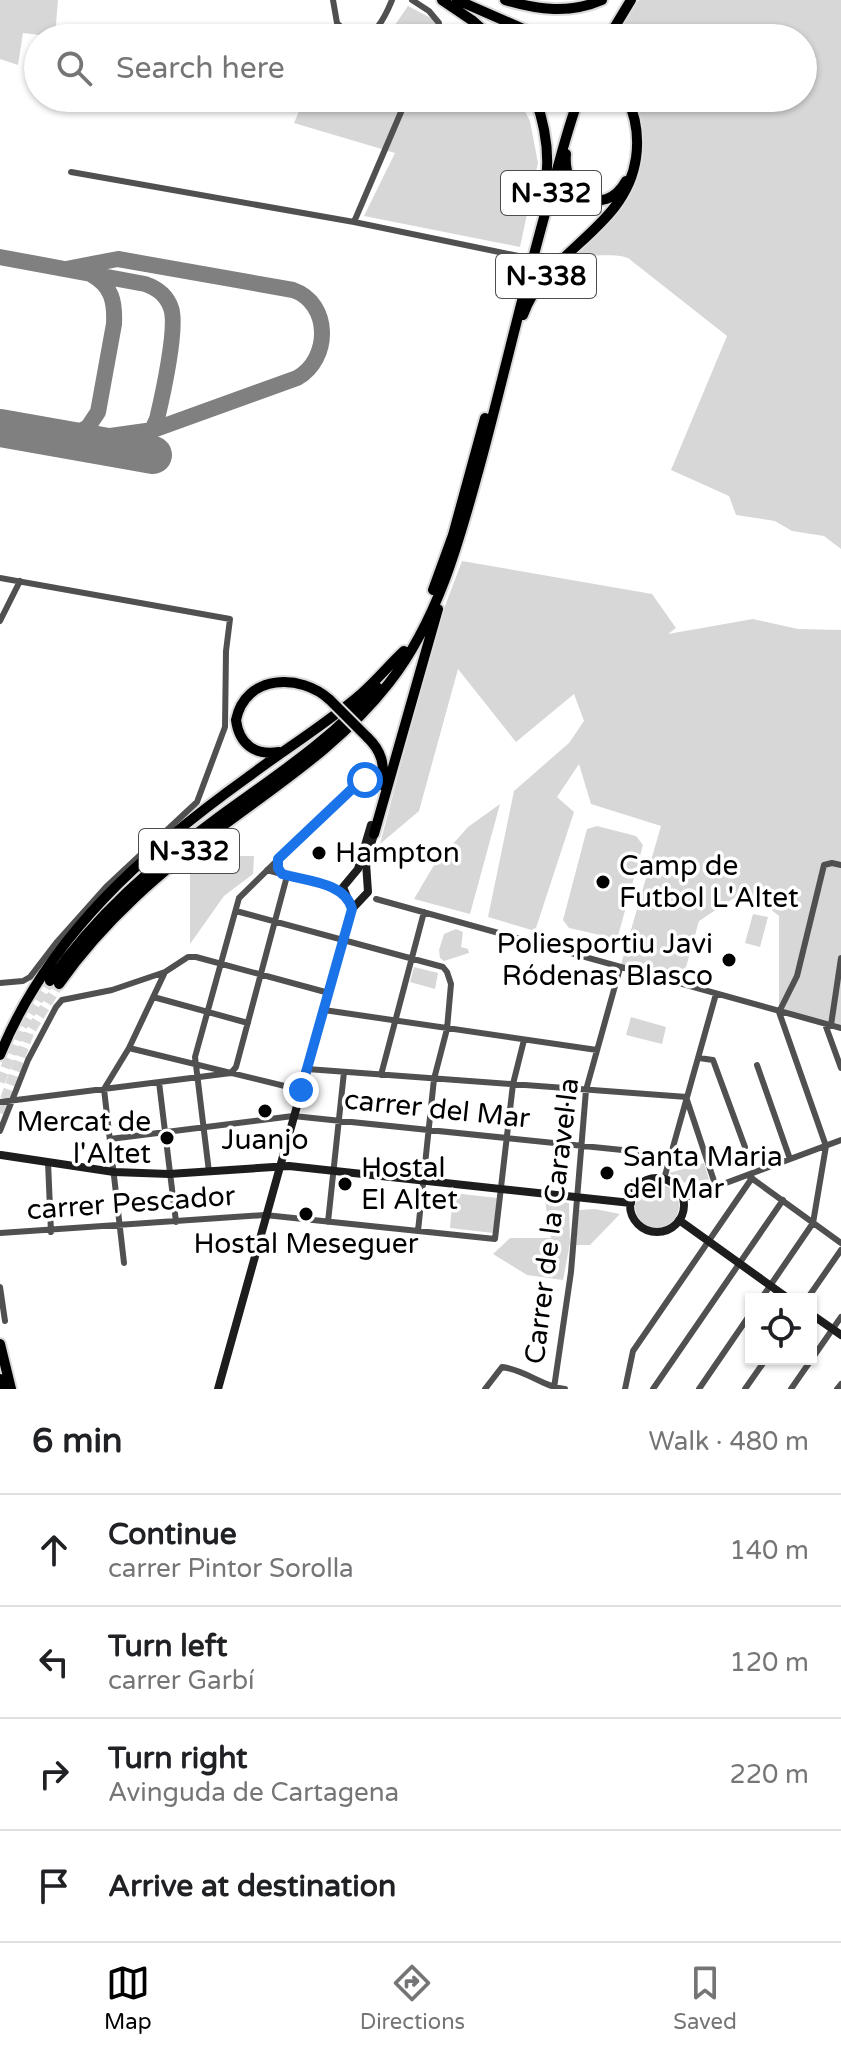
<!DOCTYPE html>
<html lang="en">
<head>
<meta charset="utf-8">
<style>
	body { margin:0; font-family:"Varela Round",sans-serif; background:#f6f6f6; color:#202124 }
	.controls { position:absolute; right:24px; bottom:24px; display:grid; overflow:hidden; border-radius:0px; box-shadow:0 2px 6px #0004 }
	.controls button { width:72px; height:72px; display:grid; place-items:center; padding:0; border:0; border-bottom:2px solid #e0e0e0; background:#fff; color:#202124; font:40px sans-serif }
	.stop { position:absolute; width:24px; height:24px; margin:-18px; border:6px solid #1a73e8; border-radius:50%; background:#fff }
	.stop.end { background:#1a73e8; border-color:#fff; box-shadow:0 2px 8px #0008 }
	.list { margin:0; padding:0; list-style:none }
	h2 { display:flex; justify-content:space-between; align-items:center; height:104px; margin:0; padding:0 32px; font-size:34px }
	h2 small { font-size:26px; font-weight:400; color:#757577 }
	.list li { display:grid; grid-template-columns:52px 1fr auto; gap:24px; align-items:center; box-sizing:border-box; height:112px; padding:0 32px; border-top:2px solid #e0e0e0 }
	.list b { display:block; font-size:30px; white-space:nowrap }
	.list p { margin:0; font-size:26px; white-space:nowrap; color:#757577 }
	.list em { font-size:26px; font-style:normal; color:#757577 }
	.icon { flex:none; width:44px; height:44px; fill:none; stroke:currentColor; stroke-width:2; stroke-linecap:round; stroke-linejoin:round }
	.map { position:relative; flex:none; width:841px; height:1389px; overflow:hidden }
	.search { position:absolute; background:#fff; box-shadow:0 2px 6px #0004; left:24px; right:24px; top:24px; height:88px; display:flex; align-items:center; gap:20px; box-sizing:border-box; padding:0 28px; border-radius:44px; color:#757577; font-size:30px }
	.sheet { height:552px; background:#fff }
	nav { display:flex; justify-content:space-around; align-items:center; box-sizing:border-box; height:112px; border-top:2px solid #e0e0e0; background:#fff; font-size:22px; color:#757577 }
	nav a { display:grid; justify-items:center; gap:4px }
	nav .on { color:#000 }
	.map>svg:first-child { display:block }
</style>
</head>
<body>
<div class="map">
<svg width="841" height="1389" viewBox="0 0 841 1389">
	<rect width="100%" height="100%" fill="#fff"/>
	<path fill="#d7d7d7" d="M0,0H58L55,37L23,33L18,65L0,59Z
		M639,0H841V549L824,536L792,531L775,521L736,515L729,496L671,470L727,336L628,258C611,252 591,259 574,252C589,239 608,226 620,210C645,177 650,136 633,98H803V38H615Z
		M408,6L469,38H386Z
		M305,98H518L530,121L538,163L520,247L364,216L395,153L294,123Z
		M462,561L652,594L676,628L668,634L753,619L798,629L841,630V1027L779,1012V916L746,890L699,921L681,985L620,968L661,826L591,804L579,764L557,797L574,812L535,931L488,917L514,791L569,743L584,721L574,694L516,742L458,669L419,811L380,844L436,630Z
		M500,804L470,914L414,899L434,865L468,827Z
		M597,826L636,836L643,845L618,936L613,938L569,928L563,920L587,829Z
		M226,856H254L253,874L224,896L190,944V870Z
		M753,914L768,917L760,947L745,943Z
		M456,929L463,932L461,947L468,949L469,953L444,961L440,958L439,950L444,934Z
		M414,967L438,973L435,989L410,982Z
		M631,1017L666,1027L662,1044L626,1035Z
		M704,1163L710,1183L690,1186L669,1173Z
		M635 1206a22 22 0 1 1 44 0a22 22 0 1 1-44 0Z
		M453,1193L497,1198L493,1233L450,1228Z
		M545,1201L569,1203L570,1243L563,1280L527,1275L493,1254L510,1238H551Z
		M595,1209L620,1214L590,1245H576L579,1210Z"/>
	<g fill="none" stroke-linecap="round" stroke-linejoin="round">
		<path stroke="#808080" stroke-width="16" d="M0,257L145,284C157,288 167,296 171,308C178,327 162,398 157,419C149,439 138,449 115,448
			M72,436L88,427L98,412L114,324C115,302 112,286 92,275
			M61,438L103,437L153,430L297,378C331,359 331,303 293,290L118,259L66,269"/>
		<path stroke="#808080" stroke-width="38" d="M0,428L153,455"/>
		<path stroke="#d9d9d9" stroke-width="10" stroke-dasharray="10 5" stroke-linecap="butt" d="M0,1082L20,1030L50,981
			M0,1113L29,1033L59,984"/>
		<g stroke="#dbdbdb" stroke-width="14">
			<path id="highway" d="M442,0L473,21L492,38
				M457,0L544,38
				M505,0C538,10 570,14 602,0
				M608,38L631,0
				M535,98C547,130 551,160 544,194
				M566,154C562,194 604,220 626,181
				M523,315C546,250 626,229 636,158C639,137 636,117 627,98
				M433,590L453,535L485,418
				M367,737C382,751 385,765 382,785
				M279,752C255,756 239,744 236,720C245,674 301,673 330,700
				M374,834L438,609
				M50,981C95,916 153,865 216,819C272,778 332,740 377,687
				M59,984C104,920 161,871 224,825C283,781 343,742 389,683C439,619 460,538 481,461C504,375 524,288 548,203C558,168 566,132 579,98
				M0,1055C48,936 146,850 248,777C285,749 325,725 361,694C376,681 389,665 404,651
				M0,1344L11,1389
				M0,1379L3,1389"/>
		</g>
		<path stroke="#505050" stroke-width="6" d="M333,0L337,23C366,53 381,27 392,0
			M412,0L429,11L439,23L436,38
			M71,172L354,222L528,258
			M354,222L407,98
			M0,578L230,619L226,651L225,727L197,802L106,887L56,943L30,977L23,981L0,983
			M0,621L20,581
			M267,870L333,888
			M376,899L841,1028
			M236,911L443,967L447,972L451,984L447,1029L434,1079L418,1231
			M157,998L248,1023
			M324,1010L597,1050
			M825,1024L841,1068
			M831,1025L841,958
			M129,1048L301,1090
			M699,1058L713,1060L745,1147
			M757,1065L790,1159
			M307,1069L687,1097
			M381,1075L424,912
			M159,1082L176,1222
			M687,1100L716,1187
			M0,1102L231,1073L236,1067L287,876
			M0,1131L28,1060L56,1007L62,1000L112,990L165,972L188,957H196L329,993
			M110,1139L293,1116L671,1155
			M48,1162L51,1232
			M209,1172L195,1057L239,898L313,825L365,780
			M750,1177L841,1243
			M664,1179L716,994
			M683,1199L841,1140
			M328,1222L344,1072
			M0,1233L265,1215L495,1239L513,1084L524,1040
			M124,1263L104,1089L129,1048L165,972
			M0,1287L5,1321
			M761,1299L813,1223L826,1146L779,1012L797,976L824,865L832,863L841,865
			M807,1299L841,1250
			M554,1388L571,1272L586,1090L620,968
			M485,1389L502,1367C526,1370 543,1387 565,1389
			M625,1389L633,1351L752,1178
			M653,1389L783,1200
			M699,1389L751,1313
			M745,1389L766,1359
			M791,1389L841,1317
			M837,1389L841,1384"/>
		<path stroke="#1d1d1d" stroke-width="8" d="M352,909L343,887L358,869L371,825
			M1,1155L114,1172L169,1174L289,1166L631,1203
			M630 1205a27 27 0 1 1 54 0a27 27 0 1 1-54 0Z
			M679,1220L789,1299
			M811,1314L841,1335
			M218,1389L352,909L368,892L366,863L374,834"/>
		<use href="#highway" stroke="#000" stroke-width="10"/>
		<g stroke="#dbdbdb" stroke-width="14" stroke-linecap="butt">
			<path id="highway-bridge" d="M330,700L367,737"/>
		</g>
		<use href="#highway-bridge" stroke="#000" stroke-width="10"/>
	</g>
	<g fill="none" stroke-linecap="round" stroke-linejoin="round">
		<path stroke="#1a73e8" stroke-width="10" d="M301,1090L352,909C345,882 306,881 282,874L278,868V859L354,787L365,780"/>
	</g>
	<g fill="#000" stroke="#fff" stroke-width="3">
		<circle cx="319" cy="853" r="8"/>
		<circle cx="603" cy="882" r="8"/>
		<circle cx="729" cy="960" r="8"/>
		<circle cx="265" cy="1111" r="8"/>
		<circle cx="167" cy="1138" r="8"/>
		<circle cx="607" cy="1173" r="8"/>
		<circle cx="345" cy="1184" r="8"/>
		<circle cx="306" cy="1214" r="8"/>
	</g>
	<g text-anchor="middle" dominant-baseline="central" stroke-width="7" stroke-linejoin="round" paint-order="stroke">
		<g fill="#fff" stroke="#4c4c4c" stroke-width="2">
			<rect x="501" y="171" width="100" height="44" rx="6"/>
			<rect x="496" y="254" width="100" height="44" rx="6"/>
			<rect x="139" y="829" width="100" height="44" rx="6"/>
		</g>
		<g font-size="26" font-weight="bold" fill="#000">
			<text x="551" y="193">N-332</text>
			<text x="546" y="276">N-338</text>
			<text x="189" y="851">N-332</text>
		</g>
		<g font-size="28" fill="#000" stroke="#fff" text-anchor="start">
			<text x="335" y="853">Hampton</text>
			<text x="619" y="866">Camp de<tspan x="619" dy="32">Futbol L'Altet</tspan></text>
			<text x="713" y="944" text-anchor="end">Poliesportiu Javi<tspan x="713" dy="32">Ródenas Blasco</tspan></text>
			<text x="151" y="1122" text-anchor="end">Mercat de<tspan x="151" dy="32">l'Altet</tspan></text>
			<text x="265" y="1140" text-anchor="middle">Juanjo</text>
			<text x="623" y="1157">Santa Maria<tspan x="623" dy="32">del Mar</tspan></text>
			<text x="361" y="1168">Hostal<tspan x="361" dy="32">El Altet</tspan></text>
			<text x="306" y="1244" text-anchor="middle">Hostal Meseguer</text>
		</g>
		<g font-size="28" fill="#000" stroke="#fff">
			<text transform="translate(437 1109) rotate(6)">carrer del Mar</text>
			<text transform="translate(131 1203) rotate(-4)">carrer Pescador</text>
			<text transform="translate(552 1221) rotate(-83)">Carrer de la Caravel·la</text>
		</g>
	</g>
</svg>
<div class="controls">
<button><svg class="icon" aria-label="locate" viewBox="0 0 24 24"><circle cx="12" cy="12" r="6"/><path d="M12 2v4M12 18v4M2 12h4M18 12h4"/></svg></button>
</div>
<div class="stop" style="left:365px;top:780px"></div>
<div class="stop end" style="left:301px;top:1090px"></div>
<div class="search"><svg class="icon" aria-label="search" viewBox="0 0 24 24"><circle cx="10" cy="10" r="6"/><path d="M15 15l6 6"/></svg>Search here</div>
</div>
<section class="sheet">
<h2>6 min<small>Walk · 480 m</small></h2>
<ul class="list">
<li><svg class="icon" aria-label="ahead" viewBox="0 0 24 24"><path d="M12 20V5M6 11l6-6 6 6"/></svg><div><b>Continue</b><p>carrer Pintor Sorolla</p></div><em>140 m</em></li>
<li><svg class="icon" aria-label="left" viewBox="0 0 24 24"><path d="M17 20v-9H6M10 6l-5 5 5 5"/></svg><div><b>Turn left</b><p>carrer Garbí</p></div><em>120 m</em></li>
<li><svg class="icon" aria-label="right" viewBox="0 0 24 24"><path d="M7 20v-9h11M14 6l5 5-5 5"/></svg><div><b>Turn right</b><p>Avinguda de Cartagena</p></div><em>220 m</em></li>
<li><svg class="icon" aria-label="arrive" viewBox="0 0 24 24"><path d="M6 21V4h12l-3 4 3 4H6"/></svg><div><b>Arrive at destination</b></div></li>
</ul>
</section>
<nav>
<a class="on"><svg class="icon" aria-label="map" viewBox="0 0 24 24"><path d="M3 6l6-2 6 2 6-2v14l-6 2-6-2-6 2zM9 4v14M15 6v14"/></svg>Map</a>
<a><svg class="icon" aria-label="directions" viewBox="0 0 24 24"><path d="M12 3l9 9-9 9-9-9zM9 14v-3h6M13 9l2 2-2 2"/></svg>Directions</a>
<a><svg class="icon" aria-label="saved" viewBox="0 0 24 24"><path d="M7 4h10v16l-5-4-5 4z"/></svg>Saved</a>
</nav>
</body>
</html>
